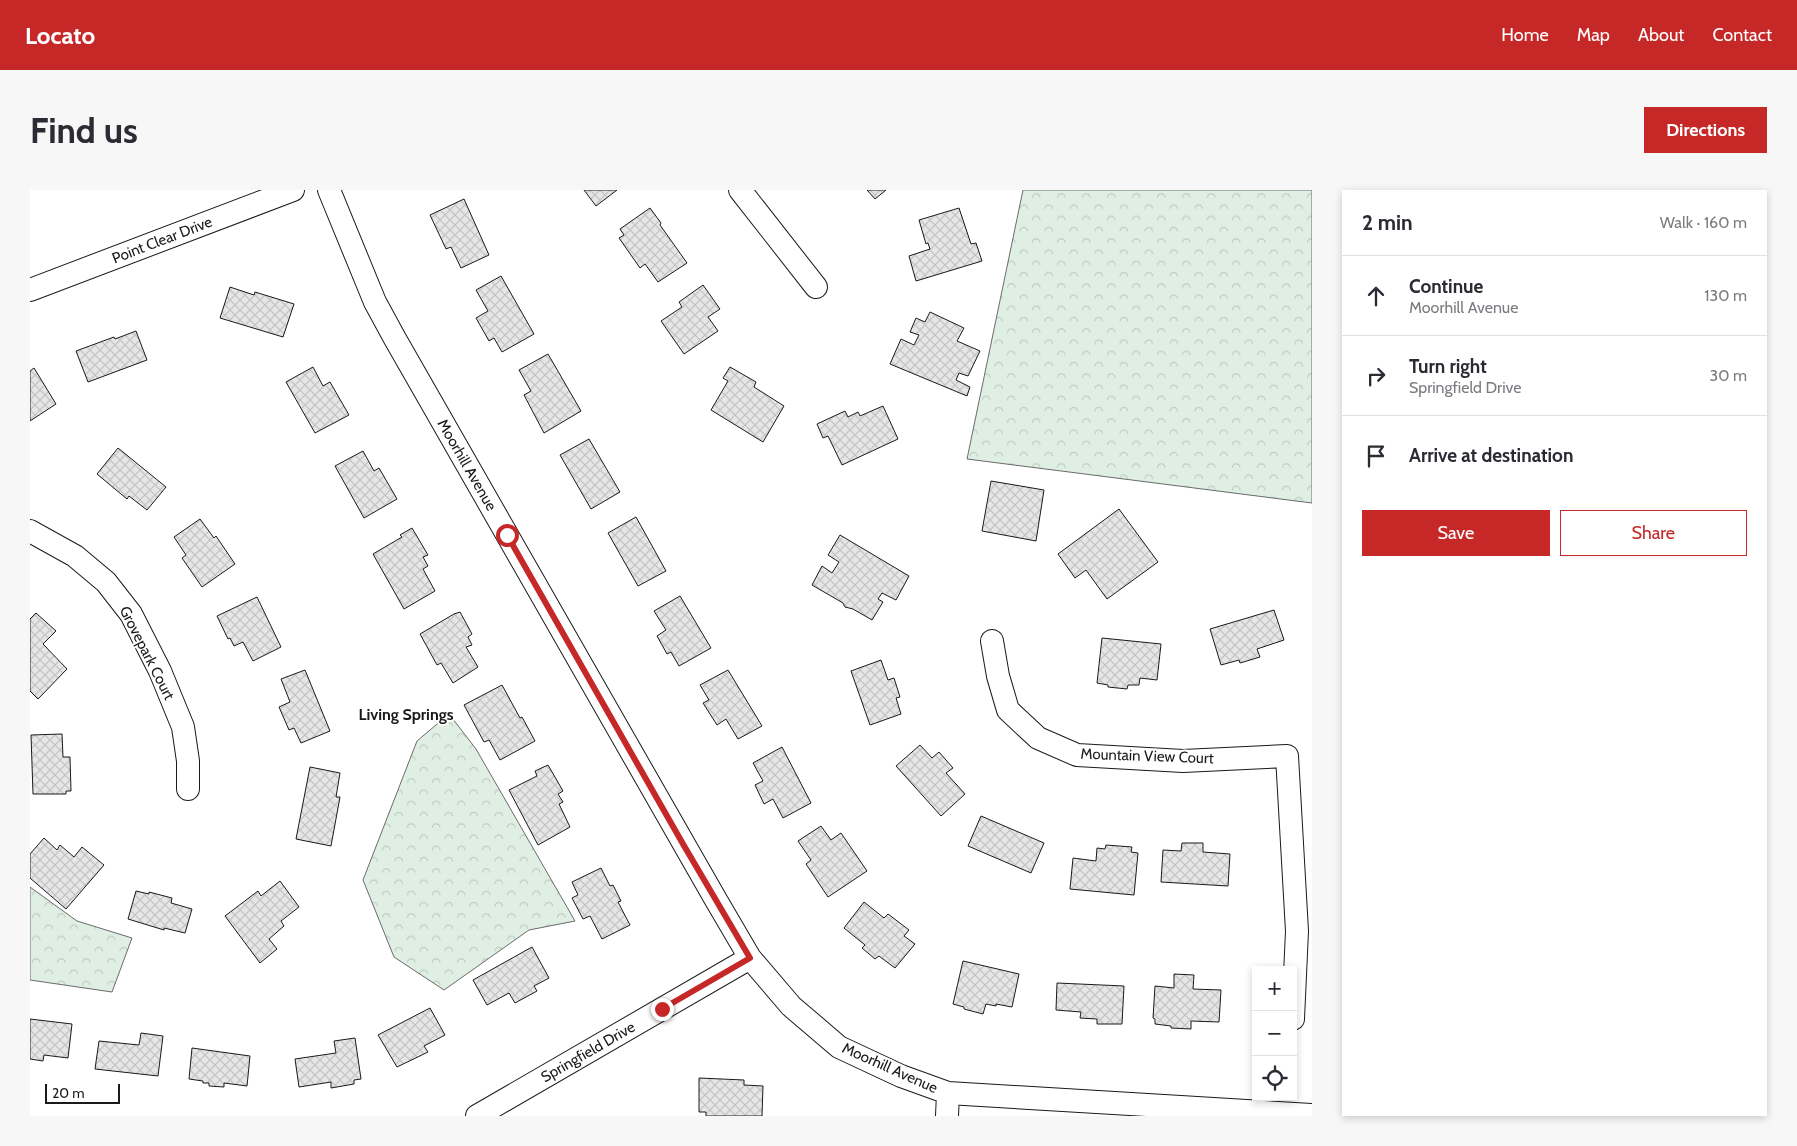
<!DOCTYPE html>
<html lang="en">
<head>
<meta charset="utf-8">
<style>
	body { margin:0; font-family:Cabin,sans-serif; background:#f7f7f7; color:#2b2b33 }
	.controls { position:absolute; right:15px; bottom:15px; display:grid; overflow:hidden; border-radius:0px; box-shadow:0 2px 8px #0003 }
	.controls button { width:45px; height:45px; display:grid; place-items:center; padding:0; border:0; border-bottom:1px solid #e1e1e2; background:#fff; color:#2b2b33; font:25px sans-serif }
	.scale { position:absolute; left:15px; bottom:12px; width:75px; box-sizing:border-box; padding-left:5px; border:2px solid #1a1a1a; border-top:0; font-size:14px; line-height:18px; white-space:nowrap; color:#1a1a1a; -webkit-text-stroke:4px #fff; paint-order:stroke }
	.stop { position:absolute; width:15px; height:15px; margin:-11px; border:4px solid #c62828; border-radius:50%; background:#fff }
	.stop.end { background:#c62828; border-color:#fff; box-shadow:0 1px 5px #0008 }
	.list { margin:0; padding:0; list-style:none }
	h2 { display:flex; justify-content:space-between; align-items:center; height:65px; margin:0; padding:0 20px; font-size:21px }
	h2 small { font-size:16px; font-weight:400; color:#7c7c81 }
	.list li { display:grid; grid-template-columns:32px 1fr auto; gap:15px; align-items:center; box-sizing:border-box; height:80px; padding:0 20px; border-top:1px solid #e1e1e2 }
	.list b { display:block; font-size:19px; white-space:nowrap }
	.list p { margin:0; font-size:16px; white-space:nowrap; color:#7c7c81 }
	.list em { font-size:16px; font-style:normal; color:#7c7c81 }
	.actions { display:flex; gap:10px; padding:15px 20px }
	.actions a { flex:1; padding:11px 0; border:1px solid #c62828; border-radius:0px; text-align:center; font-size:18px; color:#c62828 }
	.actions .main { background:#c62828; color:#fff }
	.icon { flex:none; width:28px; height:28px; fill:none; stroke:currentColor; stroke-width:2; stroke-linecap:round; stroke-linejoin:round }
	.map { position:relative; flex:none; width:1282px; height:926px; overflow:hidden; border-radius:0px }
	header { display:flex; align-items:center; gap:30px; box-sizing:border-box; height:70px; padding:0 25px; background:#c62828; color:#fff }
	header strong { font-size:24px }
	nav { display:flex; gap:28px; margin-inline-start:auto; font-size:18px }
	.intro { display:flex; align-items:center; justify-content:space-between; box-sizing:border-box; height:120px; padding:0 30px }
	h1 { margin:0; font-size:35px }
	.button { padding:12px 22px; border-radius:0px; background:#c62828; color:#fff; font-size:18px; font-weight:700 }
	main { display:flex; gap:30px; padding:0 30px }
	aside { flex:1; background:#fff; border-radius:0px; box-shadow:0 2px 8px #0003 }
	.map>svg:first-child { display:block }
</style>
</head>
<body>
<header>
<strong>Locato</strong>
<nav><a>Home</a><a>Map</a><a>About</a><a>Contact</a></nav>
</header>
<div class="intro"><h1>Find us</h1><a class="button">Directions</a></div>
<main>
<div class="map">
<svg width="1282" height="926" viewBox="0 0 1282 926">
	<defs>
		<pattern id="forest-crowns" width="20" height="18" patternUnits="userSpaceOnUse" patternTransform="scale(1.25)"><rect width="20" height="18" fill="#e0efe3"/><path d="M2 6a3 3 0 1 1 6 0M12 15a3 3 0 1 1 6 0" fill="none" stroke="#c0ccc2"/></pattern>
		<pattern id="building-cross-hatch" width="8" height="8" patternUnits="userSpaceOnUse" patternTransform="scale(1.25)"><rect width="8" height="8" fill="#e6e6e6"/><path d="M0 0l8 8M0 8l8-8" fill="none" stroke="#c5c5c5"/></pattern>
	</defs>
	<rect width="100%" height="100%" fill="#fff"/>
	<path fill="url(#forest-crowns)" stroke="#6a6a6a" d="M993,0H1282V313L937,269Z
		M419,524L446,559L545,731L499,740L414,800L364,767L333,690L387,551Z
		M0,697L47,731L102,748L82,802L0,790Z"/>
	<path fill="url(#building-cross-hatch)" stroke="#1a1a1a" d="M554,0H587L566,16Z
		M837,0H856L845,9Z
		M434,9L459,65L431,78L421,57L416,59L400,25Z
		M620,18L631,33L630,35L657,73L628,92L615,74L610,78L589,48L594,45L590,39Z
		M929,18L941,54L946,53L952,71L886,91L879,66L900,59L898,53L896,54L889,30Z
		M471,86L504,144L472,162L464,148L459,151L446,128L458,121L446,100Z
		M673,95L690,119L678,127L688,141L654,164L631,131L652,117L649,112Z
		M200,97L224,105L225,102L264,114L253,147L190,128Z
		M900,122L934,138L927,151L950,161L938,186L929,183L926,190L940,197L937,206L860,174L871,149L884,155L889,145L880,142L886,128L895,132Z
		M106,141L117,170L58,192L46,161L84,147L85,149Z
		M518,164L551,221L514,243L494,205L501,201L489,180Z
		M283,177L293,196L300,192L319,225L285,243L256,192Z
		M700,177L726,192L724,197L754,216L733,252L681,220L698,191L693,188Z
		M4,178L26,214L0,231V181Z
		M853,216L868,249L812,275L798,246L793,248L787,234L815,221L818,227L828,222L830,226Z
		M559,249L590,302L561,319L530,265Z
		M88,258L136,297L117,320L99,306L97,309L67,284Z
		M333,261L344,281L349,278L367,309L334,328L305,276Z
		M961,291L1014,300L1006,351L952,341Z
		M1089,319L1128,372L1077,409L1056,380L1045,388L1028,364Z
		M606,327L636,381L608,396L578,343Z
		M170,329L184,348L186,346L205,374L172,397L152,368L156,365L144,347Z
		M382,338L398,365L393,367L398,376L393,379L405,401L374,419L343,364L372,347L370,345Z
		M810,345L879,386L866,410L852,403L848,409L853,412L842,430L823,419L815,417L813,413L782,395L792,376L802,383L809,372L798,365Z
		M650,406L681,458L649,476L641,462L637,464L627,446L636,440L624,421Z
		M227,407L251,457L223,471L213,452L204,456L200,448L198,449L187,426Z
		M1244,420L1254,450L1227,459L1230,467L1210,473L1209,470L1191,475L1180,439Z
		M430,422L442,444L438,447L442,455L436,457L448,477L423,493L411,473L407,475L390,444L424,424Z
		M6,423L26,441L13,454L37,479L8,509L0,501V429Z
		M1072,448L1131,454L1127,490L1110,488L1109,495H1098L1097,499L1078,497V495L1067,493Z
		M851,470L858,490L864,488L870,507L866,508L871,524L840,535L821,481Z
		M275,480L300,541L271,553L264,538L259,540L249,517L260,512L251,489Z
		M698,480L732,536L708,549L696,529L687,535L673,513L679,510L670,495Z
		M472,495L490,528L492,527L505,551L470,570L459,550L454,552L434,515Z
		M32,544L33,567H40L41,601H36V604H3L1,545Z
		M890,555L902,568L909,562L923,578L916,583L935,604L911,626L866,576Z
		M752,557L781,613L753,628L743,609L734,614L725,595L733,591L723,573Z
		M518,575L533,601L528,604L533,612L529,614L540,637L508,655L479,600L507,586L505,581Z
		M280,577L310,583L306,607H310L301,656L266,649Z
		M951,626L1014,653L1001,683L938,656Z
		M791,636L801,650L811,643L837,681L798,707L776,674L781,670L768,651Z
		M14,648L27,660L30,655L44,667L52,657L74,675L36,719L0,688V664Z
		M1152,653H1173V662L1200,664L1198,696L1131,692L1133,660L1151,661Z
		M1076,655L1102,657L1101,662L1108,663L1104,705L1040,699L1043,668L1066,671L1067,658L1075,659Z
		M571,678L580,696L583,695L591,711L588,712L600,735L572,749L560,726L553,729L542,708L548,705L542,692Z
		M250,691L269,717L251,731L254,736L239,749L247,759L230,773L195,726L228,701L231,706Z
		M106,701L119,704V702L142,708L141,713L162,719L155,743L134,738V740L98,729Z
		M834,712L854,728L858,724L879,740L874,746L885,754L865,778L849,766L845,769L832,758L835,755L814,738Z
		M502,757L519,788L504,796L507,801L485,813L479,803L457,815L443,790Z
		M933,771L989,784L982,817L966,814V816L956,814L953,824L934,819V817L923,814Z
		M1144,784L1164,785L1163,799L1191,800L1189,832L1161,831V839L1141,838V836L1125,834V829L1123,828L1125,796L1144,798Z
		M1027,793L1094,796L1092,834H1067V829L1050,828L1051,822L1026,820Z
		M400,818L415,845L394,856L398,862L367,877L348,845Z
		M0,829L42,834L38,868L14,865L13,871L0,869Z
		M111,843L133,846L128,886L65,879L69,851L109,855Z
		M325,848L331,889L324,890V894L301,898V892L269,897L265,869L306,863L304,851Z
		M162,858L220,866L217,896L194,893V897L179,896V893H173V891L159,889Z
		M669,888L714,890V895L733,896L732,926H676V922H669Z"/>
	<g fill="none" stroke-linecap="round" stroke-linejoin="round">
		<g stroke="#1a1a1a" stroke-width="24">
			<path id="street" d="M299,0L345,112L364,147L686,710L720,768L761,816L809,857L871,886L918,903L1282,925
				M710,0L786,97
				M0,100L263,0
				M0,341L45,366L76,392L101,424L130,481L153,537L158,571V599
				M962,451L968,486L978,520L1008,548L1047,565L1153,571L1257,566L1267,741L1263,829
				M447,926L720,768
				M917,926L918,903"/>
		</g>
		<use href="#street" stroke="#fff" stroke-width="22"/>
	</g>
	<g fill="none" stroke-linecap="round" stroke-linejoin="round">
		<path stroke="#c62828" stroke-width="6" d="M477,345L653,654L720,768L632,819"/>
	</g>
	<g text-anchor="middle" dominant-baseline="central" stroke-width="4" stroke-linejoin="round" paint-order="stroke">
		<g font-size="15" fill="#1a1a1a" stroke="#fff">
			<text transform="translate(132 50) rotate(-21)">Point Clear Drive</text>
			<text transform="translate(437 275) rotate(60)">Moorhill Avenue</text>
			<text transform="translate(117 463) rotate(63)">Grovepark Court</text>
			<text transform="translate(1117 566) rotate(2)">Mountain View Court</text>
			<text transform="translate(558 862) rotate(-30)">Springfield Drive</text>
			<text transform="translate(860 878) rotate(24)">Moorhill Avenue</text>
		</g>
		<g font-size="16" font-weight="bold" fill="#1a1a1a" stroke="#fff">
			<text x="376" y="524">Living Springs</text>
		</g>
	</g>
</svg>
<div class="controls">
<button>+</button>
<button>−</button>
<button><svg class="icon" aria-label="locate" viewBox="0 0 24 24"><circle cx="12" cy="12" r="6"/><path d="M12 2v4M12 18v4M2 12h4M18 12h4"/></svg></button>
</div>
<div class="scale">20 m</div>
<div class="stop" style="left:477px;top:345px"></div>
<div class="stop end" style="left:632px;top:819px"></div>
</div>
<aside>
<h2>2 min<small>Walk · 160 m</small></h2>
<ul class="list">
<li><svg class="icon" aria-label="ahead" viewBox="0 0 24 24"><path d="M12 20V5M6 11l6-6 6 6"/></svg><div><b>Continue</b><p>Moorhill Avenue</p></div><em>130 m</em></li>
<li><svg class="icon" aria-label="right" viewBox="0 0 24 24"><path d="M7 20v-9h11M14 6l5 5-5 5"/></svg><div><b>Turn right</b><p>Springfield Drive</p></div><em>30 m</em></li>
<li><svg class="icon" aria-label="arrive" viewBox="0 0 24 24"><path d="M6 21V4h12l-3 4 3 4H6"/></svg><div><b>Arrive at destination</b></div></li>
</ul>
<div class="actions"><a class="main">Save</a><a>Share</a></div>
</aside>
</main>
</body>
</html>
